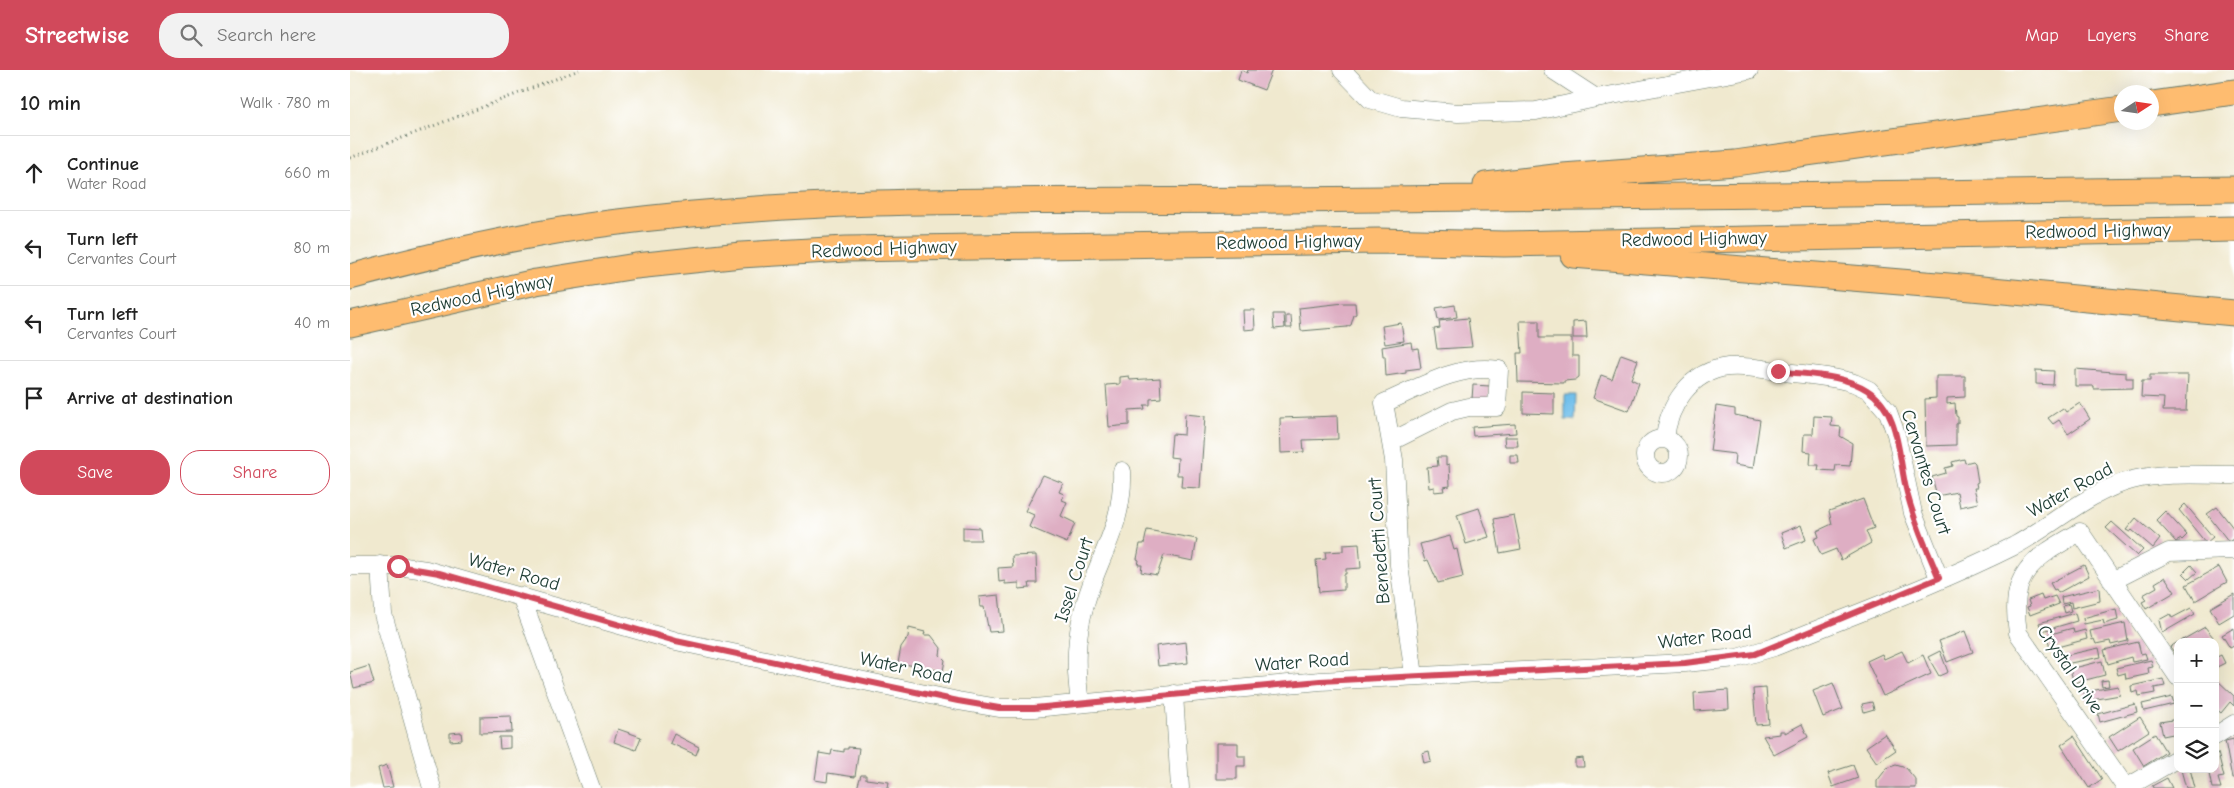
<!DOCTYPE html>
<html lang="en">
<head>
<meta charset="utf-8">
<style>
	body { margin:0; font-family:"Comic Neue",sans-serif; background:#f2f2f2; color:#222 }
	.controls { position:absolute; right:15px; bottom:15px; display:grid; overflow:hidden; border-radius:10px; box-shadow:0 5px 20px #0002 }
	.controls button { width:45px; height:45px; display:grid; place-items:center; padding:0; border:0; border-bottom:1px solid #e0e0e0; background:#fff; color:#222; font:25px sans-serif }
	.compass { position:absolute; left:1764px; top:15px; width:45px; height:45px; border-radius:50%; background:#fff; box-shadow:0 5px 20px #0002; rotate:78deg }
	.stop { position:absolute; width:15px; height:15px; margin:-11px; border:4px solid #d1495b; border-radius:50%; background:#fff }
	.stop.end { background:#d1495b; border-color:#fff; box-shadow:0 1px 5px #0008 }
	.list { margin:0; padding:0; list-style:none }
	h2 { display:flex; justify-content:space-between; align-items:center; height:65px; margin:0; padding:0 20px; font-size:21px }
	h2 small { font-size:16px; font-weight:400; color:#767676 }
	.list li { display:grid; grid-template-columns:32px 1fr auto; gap:15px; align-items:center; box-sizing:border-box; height:75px; padding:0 20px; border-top:1px solid #e0e0e0 }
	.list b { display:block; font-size:19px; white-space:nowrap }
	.list p { margin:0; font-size:16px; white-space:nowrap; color:#767676 }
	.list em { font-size:16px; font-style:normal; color:#767676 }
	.actions { display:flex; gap:10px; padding:15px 20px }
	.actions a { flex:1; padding:11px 0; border:1px solid #d1495b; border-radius:20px; text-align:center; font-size:18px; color:#d1495b }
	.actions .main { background:#d1495b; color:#fff }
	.icon { flex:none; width:28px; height:28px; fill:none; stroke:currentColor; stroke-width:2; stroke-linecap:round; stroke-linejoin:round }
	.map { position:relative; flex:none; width:1884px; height:718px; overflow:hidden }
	header { display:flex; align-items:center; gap:30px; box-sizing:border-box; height:70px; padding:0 25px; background:#d1495b; color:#fff }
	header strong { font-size:24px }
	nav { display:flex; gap:28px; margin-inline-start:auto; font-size:18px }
	.search { width:350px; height:45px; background:#f2f2f2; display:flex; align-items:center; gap:12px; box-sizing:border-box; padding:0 18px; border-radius:20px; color:#767676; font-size:19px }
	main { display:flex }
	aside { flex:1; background:#fff }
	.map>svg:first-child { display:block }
</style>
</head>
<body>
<header>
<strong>Streetwise</strong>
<div class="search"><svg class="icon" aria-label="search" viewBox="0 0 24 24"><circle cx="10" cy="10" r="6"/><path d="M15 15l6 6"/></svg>Search here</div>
<nav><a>Map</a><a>Layers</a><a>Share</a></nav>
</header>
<main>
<aside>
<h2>10 min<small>Walk · 780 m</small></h2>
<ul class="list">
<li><svg class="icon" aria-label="ahead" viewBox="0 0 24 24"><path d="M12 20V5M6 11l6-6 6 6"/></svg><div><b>Continue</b><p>Water Road</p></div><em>660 m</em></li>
<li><svg class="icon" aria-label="left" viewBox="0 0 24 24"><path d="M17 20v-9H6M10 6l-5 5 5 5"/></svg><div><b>Turn left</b><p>Cervantes Court</p></div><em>80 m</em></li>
<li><svg class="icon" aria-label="left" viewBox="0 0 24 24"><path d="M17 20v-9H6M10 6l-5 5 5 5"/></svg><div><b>Turn left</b><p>Cervantes Court</p></div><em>40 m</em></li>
<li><svg class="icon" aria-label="arrive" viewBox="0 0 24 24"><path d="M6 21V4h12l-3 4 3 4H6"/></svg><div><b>Arrive at destination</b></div></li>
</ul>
<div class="actions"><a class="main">Save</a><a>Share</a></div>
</aside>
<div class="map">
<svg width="1884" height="718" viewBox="0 0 1884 718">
	<rect width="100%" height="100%" fill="#fff"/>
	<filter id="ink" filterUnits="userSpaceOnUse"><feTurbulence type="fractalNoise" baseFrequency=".02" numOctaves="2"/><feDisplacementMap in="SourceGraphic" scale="10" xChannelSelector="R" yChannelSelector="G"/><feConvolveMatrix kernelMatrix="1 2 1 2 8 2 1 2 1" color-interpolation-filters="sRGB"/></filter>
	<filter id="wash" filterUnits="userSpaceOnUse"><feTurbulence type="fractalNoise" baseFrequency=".0096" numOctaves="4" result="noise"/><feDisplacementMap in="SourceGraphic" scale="20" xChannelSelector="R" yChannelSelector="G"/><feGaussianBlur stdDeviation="1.12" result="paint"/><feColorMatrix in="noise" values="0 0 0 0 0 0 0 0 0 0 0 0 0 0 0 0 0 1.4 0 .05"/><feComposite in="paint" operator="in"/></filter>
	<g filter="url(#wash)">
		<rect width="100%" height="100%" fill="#f0e9cf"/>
		<path fill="#71bfeb" stroke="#487e90" d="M1215,325H1226L1225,350H1215Z"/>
		<g id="blocks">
			<path fill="#deaec3" d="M891,0L897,3L898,0H922L914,20L888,10Z
				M994,233H1005L1006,244L1004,245L1001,255L997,257L951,261L949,238Z
				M1105,235L1107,247L1088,250L1086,238Z
				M893,240H904L905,259L894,260Z
				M923,244H934L935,258L924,259Z
				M936,246H941L942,258H936Z
				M1118,248L1122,277L1087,279L1084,259L1090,258L1089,251Z
				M1170,251H1189V268H1222V286H1229V307L1225,310L1214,311V313L1168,312L1167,283H1172Z
				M1236,251L1237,268H1223V252Z
				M1051,253L1054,271L1035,274L1032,256Z
				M1061,272L1062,279L1068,278L1071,298L1056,300V303L1036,306L1035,286H1033L1032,277Z
				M1271,284L1288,290L1281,309L1289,313L1279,341L1243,328L1251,305L1262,309Z
				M1725,299L1776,303V308H1783V318L1744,319V316H1725Z
				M1686,300L1704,301L1703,315L1686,314Z
				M1800,305H1838L1836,341H1813L1814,328L1791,327L1792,311H1800Z
				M779,306L780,310L810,308L811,328L800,329V335H794L795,339L779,340V355L759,357L756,315L770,314V307Z
				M1586,306H1615V327L1597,328V334L1605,333L1606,346L1608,347V353L1606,354V375L1576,376L1575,329L1586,328Z
				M1123,315L1140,316L1139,330L1122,329Z
				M1173,322L1204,323V344L1173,343Z
				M1730,333L1740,349L1718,364L1709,350L1703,354L1698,348L1713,338L1716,342Z
				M1366,336L1385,339V345L1410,350L1403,398L1384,395L1385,384L1360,381Z
				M835,344L855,346L850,418L831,417L832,405H827L828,388L820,387L822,364L834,365Z
				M987,346L988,369L953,370L954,382L931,383L930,348Z
				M1464,346L1482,347L1481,356L1491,357L1490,366L1502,373L1500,396L1486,395L1485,401L1468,400L1469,395H1460L1461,382L1453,381L1454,364H1463Z
				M1165,354L1166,363L1123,366L1122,357Z
				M1154,367H1167L1168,376H1155Z
				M1160,385H1168L1169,393H1160Z
				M1087,387H1096V395L1099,394L1100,416L1093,417L1094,421L1084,422V417L1079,418L1077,397L1088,396Z
				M1614,389L1615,393L1623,391L1625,393L1628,412L1626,413L1627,418H1624L1628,433L1610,437L1607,422L1587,426L1582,407L1596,403L1595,398L1603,396L1602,392Z
				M693,405L713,413L709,422L714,424L712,430L717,432L711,446L725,453L717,473L679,457L684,445L675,441Z
				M1513,429L1524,458L1516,461L1521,473L1491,490L1486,479L1471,485L1464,469L1469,467L1467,461L1482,454L1479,441Z
				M1835,434L1863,467L1856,473L1829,440Z
				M1867,437L1884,459V468L1879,472L1857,444Z
				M1129,438L1139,467L1116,474L1107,445Z
				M1815,441L1837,465L1832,470L1831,469L1826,472L1806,450Z
				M1164,445L1171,479L1150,483L1144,449Z
				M1786,448L1810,469L1803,478L1782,460L1780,462L1776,460Z
				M1762,452L1793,480L1787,486L1756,458Z
				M1451,455L1456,470L1436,478L1431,463Z
				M613,457L630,458L631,470H613Z
				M797,460L847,469L843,491L814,485L807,505L791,502L792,495H788L789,490L787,489L790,474H794Z
				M1100,466L1104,480L1107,479L1113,507L1088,513L1078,490L1075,491L1070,474Z
				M1009,474L1011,498L996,499V504H994V520L969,522L966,490L976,489L975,482L993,481V475Z
				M686,485L687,513H679L680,518L669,519V513L655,514V511L649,512L648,498L663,497L662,486Z
				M1734,495L1739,506L1708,523L1706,519L1704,520L1700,513Z
				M1841,495L1847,502L1839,509L1833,503Z
				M1869,497L1877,512L1845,531L1836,515Z
				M1815,507L1825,522L1796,539L1792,532L1796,530L1793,525L1807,517L1805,513Z
				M1749,518L1750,531L1722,538L1721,532L1712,534L1711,527Z
				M1884,524V544L1869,553L1860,538Z
				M649,525L653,561L639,562L634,537H630L629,527Z
				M1691,525L1693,530L1705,526L1709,534L1680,545L1677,537L1680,536L1678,530Z
				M1719,534L1721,541L1715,543L1713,536Z
				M1841,538L1845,544L1812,563L1809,550L1820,544L1822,548Z
				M1766,539L1768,550L1754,554L1753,550L1734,554L1733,548Z
				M1725,543L1727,551L1692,561L1689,553Z
				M1775,553L1778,571L1761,575L1760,571L1746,574L1744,569L1742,570L1740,561Z
				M1855,557L1863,567L1854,572H1829Z
				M559,558L575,562L574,565H581L591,578L590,585L595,590L593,601L548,593L551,577L558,567Z
				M1723,558L1724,563L1735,560L1737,569L1700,579L1697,565Z
				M1884,558V576L1880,578L1872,565Z
				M1615,561L1623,582L1597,592L1589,571Z
				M836,572L838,593L808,596L806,576Z
				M1788,572L1791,584L1795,583L1797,589L1782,592L1781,587L1758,594L1754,580Z
				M1828,572V587L1820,577Z
				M1749,578L1751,587L1710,595L1708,587Z
				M1552,581L1558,593L1573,585L1581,604L1533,626L1517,591L1532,584L1534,589Z
				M1590,581L1598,602L1589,606L1578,587Z
				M1871,585L1875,593L1865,598V588Z
				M1801,590L1803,597L1798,598L1799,604L1776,609L1775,603L1768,605L1766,598Z
				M1752,591L1755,605L1724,613L1720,599Z
				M19,596L24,613L4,618L0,602Z
				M1865,608L1884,626V636L1880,632L1871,643L1865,638Z
				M1813,609L1815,616L1804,618L1805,623L1789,626L1788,621L1782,623L1781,616Z
				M1758,610L1759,616L1752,617L1751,611Z
				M1483,613L1493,639L1473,647L1463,621Z
				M1768,616L1770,625L1736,631L1734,622Z
				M1416,618L1419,654L1406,655L1403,619Z
				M1378,620L1379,639L1345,641L1344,623Z
				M1822,627L1824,634L1794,641L1792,634Z
				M1522,632L1524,639L1514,642L1512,634Z
				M1785,634L1787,642L1750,652L1748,644Z
				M161,646L162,662L130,663V647Z
				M1790,647L1799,661L1768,681L1759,667Z
				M1828,649V663L1813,666L1810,652Z
				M1452,654L1458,667L1424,685L1413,666L1430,664V661H1435V663Z
				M268,659L291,667L286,680L264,672Z
				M111,662L112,670L100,671V663Z
				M324,664L349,677L346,685L320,673Z
				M1535,664L1546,680L1527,693L1516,677Z
				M1805,664L1816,682L1794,696L1783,678Z
				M1724,666L1752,709L1739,718L1711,675Z
				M149,667H160V678L150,679Z
				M1884,669V708H1882L1875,671Z
				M866,673H888V686H895V696H887V709H866Z
				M498,677L509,678L505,707L478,703L477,712L465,710L469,683L481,685L482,680L494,682V679H498Z
				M1079,681L1081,691L1074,693L1072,683Z
				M1868,683L1874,707L1868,708L1871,718H1862L1858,699H1865V684Z
				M1233,688L1234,697H1225V689Z
				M37,695L43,717L33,718L28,698Z
				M1503,695L1508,708L1483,717L1478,703Z
				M1546,695L1556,698L1566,710V718H1527V711L1537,698Z
				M1840,699L1845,718H1836L1831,700Z
				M511,705H516V709L539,712L538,718H507Z
				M1817,708L1822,718H1803L1802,716Z"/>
		</g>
	</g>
	<g filter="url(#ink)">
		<use href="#blocks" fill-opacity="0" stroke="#68796a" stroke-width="1"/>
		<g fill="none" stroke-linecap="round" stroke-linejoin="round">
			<g stroke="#68796a" stroke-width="19">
				<path id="minor" d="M992,0L1020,29L1051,38L1108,43L1186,41L1246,28
					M1203,0L1246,28L1399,0
					M1315,369C1318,335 1341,301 1378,297C1396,295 1417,300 1435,302C1458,305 1482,306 1504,313L1519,320L1538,342L1546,364L1563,443L1589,508
					M1295 386a17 17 0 1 1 34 0a17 17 0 1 1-34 0Z
					M1042,371L1102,341L1119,337H1147L1149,300C1107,294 1071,317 1034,333L1044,390L1049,495L1064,606
					M30,495L33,544L82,718
					M0,496H48L76,500L326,571L608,631L649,638H684L970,611L1335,593L1387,588L1424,577C1502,545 1588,514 1664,476C1703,455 1739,421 1782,410C1815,402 1851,405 1884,405
					M1762,511L1819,482L1884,480
					M171,526L241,718
					M1828,607L1730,462C1681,490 1659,502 1668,563L1776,718L1828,688
					M824,624L830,718
					M730,633C725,597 725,569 735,534C749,485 774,455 772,401
					M1865,666L1884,654"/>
			</g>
			<g stroke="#68796a" stroke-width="27">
				<path id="highway" d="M1802,34L1884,22
					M1136,115L1213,106L1385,93L1772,39
					M1223,185L1611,217L1884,243
					M0,207C85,184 173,164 260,153C483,124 710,132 934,130C1251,128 1567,123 1884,119
					M0,254L186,212L286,196L391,185L496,179L1028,171L1154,174L1884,159"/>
			</g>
			<path stroke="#68796a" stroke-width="3" stroke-dasharray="1 4" stroke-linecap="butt" d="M0,88L229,0"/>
			<use href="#minor" stroke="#fff" stroke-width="18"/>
			<use href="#highway" stroke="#febc70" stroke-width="25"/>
		</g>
	</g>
	<g fill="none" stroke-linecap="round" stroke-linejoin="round" filter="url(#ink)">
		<path stroke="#d1495b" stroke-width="6" d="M48,496L89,503L326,571L608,631L649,638H684L970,611L1335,593L1405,584L1589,508C1577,480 1565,453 1557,423C1548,389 1551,341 1517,320C1492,304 1457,305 1428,301"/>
	</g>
	<g text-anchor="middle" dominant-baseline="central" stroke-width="4.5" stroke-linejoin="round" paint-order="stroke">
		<g font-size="19" fill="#1f3d34" stroke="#fff">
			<text transform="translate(1748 161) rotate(-1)">Redwood Highway</text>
			<text transform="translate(1344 169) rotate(-1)">Redwood Highway</text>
			<text transform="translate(939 172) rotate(-1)">Redwood Highway</text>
			<text transform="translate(534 179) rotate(-2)">Redwood Highway</text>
			<text transform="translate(132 225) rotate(-12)">Redwood Highway</text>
			<text transform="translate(1576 402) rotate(73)">Cervantes Court</text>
			<text transform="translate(1720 420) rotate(-29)">Water Road</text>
			<text transform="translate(1029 471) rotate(-94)">Benedetti Court</text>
			<text transform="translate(164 502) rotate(16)">Water Road</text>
			<text transform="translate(724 510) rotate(-72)">Issel Court</text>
			<text transform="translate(1355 567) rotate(-7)">Water Road</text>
			<text transform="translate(952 592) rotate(-4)">Water Road</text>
			<text transform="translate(556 598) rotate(12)">Water Road</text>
			<text transform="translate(1720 599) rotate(56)">Crystal Drive</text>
		</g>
	</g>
</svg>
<div class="controls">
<button>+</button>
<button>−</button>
<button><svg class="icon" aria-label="layers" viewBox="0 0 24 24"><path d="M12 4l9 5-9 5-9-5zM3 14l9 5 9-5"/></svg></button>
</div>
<svg class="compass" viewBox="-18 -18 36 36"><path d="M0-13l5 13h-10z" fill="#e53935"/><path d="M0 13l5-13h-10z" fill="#767676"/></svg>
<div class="stop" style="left:48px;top:496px"></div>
<div class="stop end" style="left:1428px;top:301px"></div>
</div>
</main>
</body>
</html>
